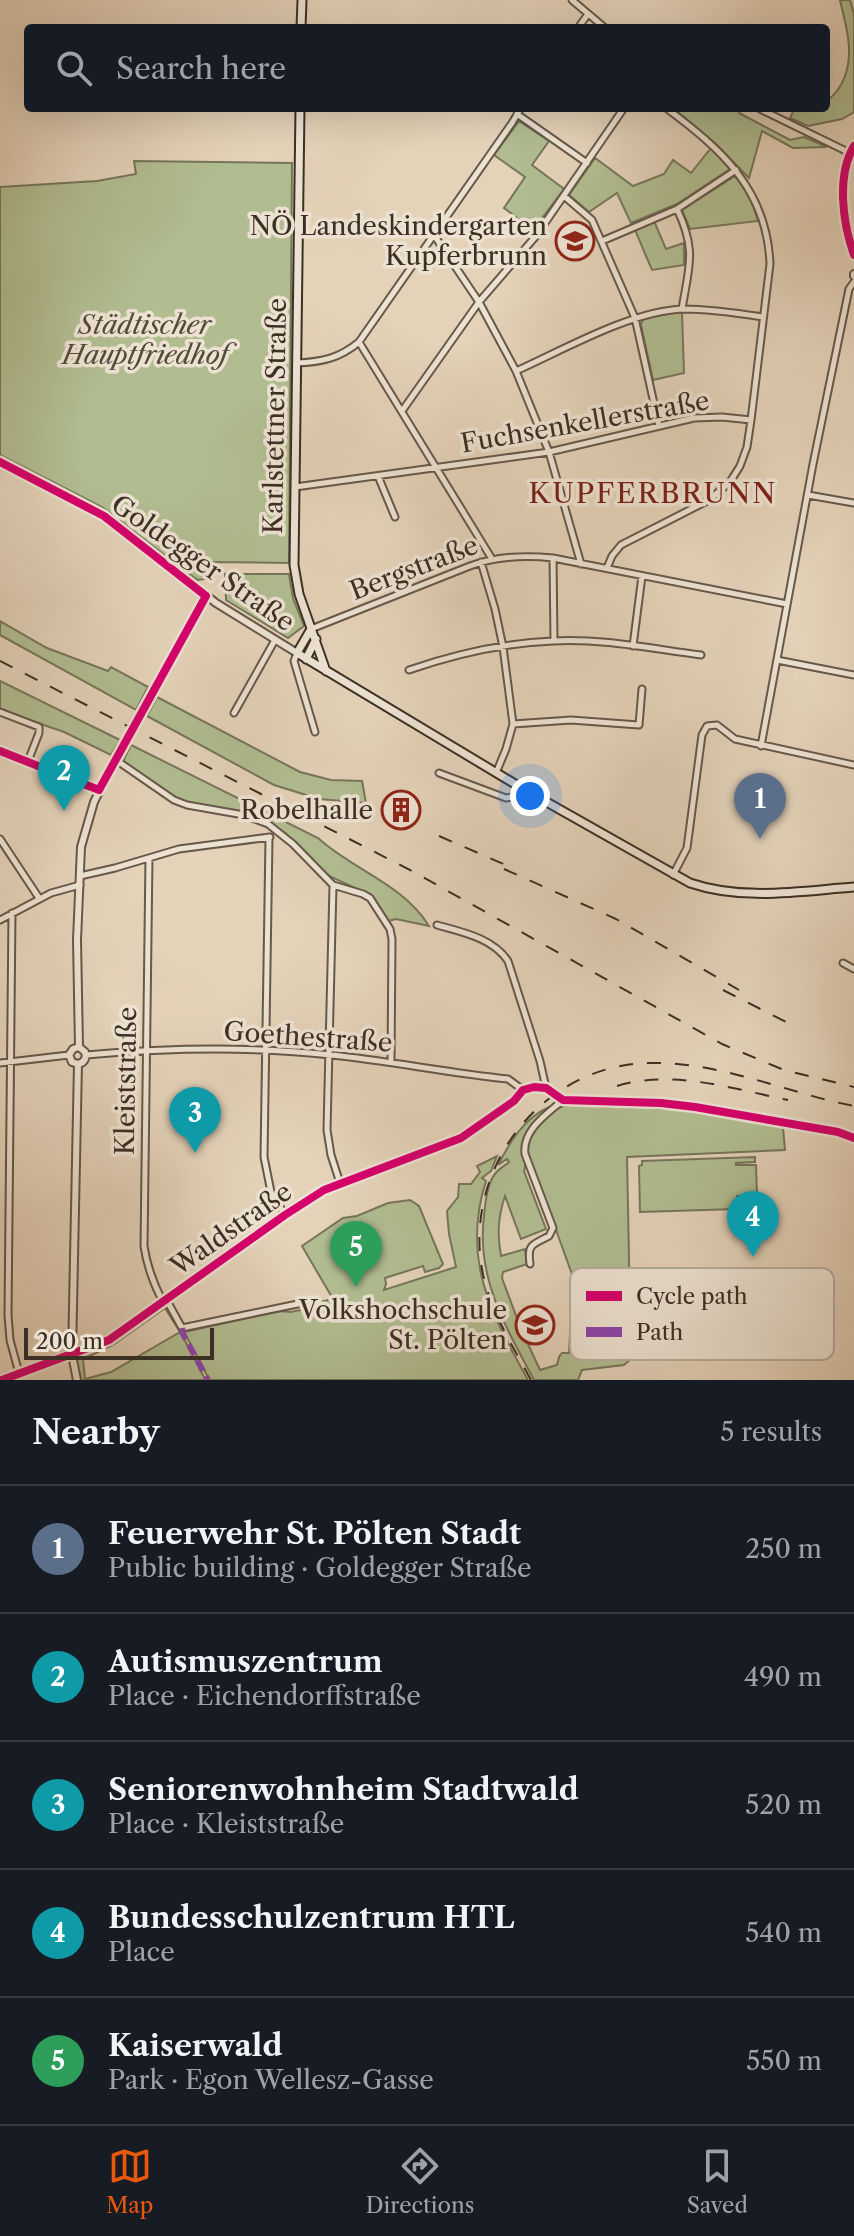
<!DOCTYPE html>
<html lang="en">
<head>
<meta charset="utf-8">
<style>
	body { margin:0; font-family:"Libre Caslon Text",serif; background:#20242c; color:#f1f3f6 }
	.scale { position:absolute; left:24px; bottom:20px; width:190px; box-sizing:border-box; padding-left:8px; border:4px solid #3c3025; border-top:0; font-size:22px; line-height:28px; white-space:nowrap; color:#3c3025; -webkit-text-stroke:6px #ede2d2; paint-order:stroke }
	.you { position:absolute; left:530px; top:796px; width:28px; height:28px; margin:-20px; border:6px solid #fff; border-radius:50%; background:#1a73e8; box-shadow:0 0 0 12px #1a73e833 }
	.badge { display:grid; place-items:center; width:52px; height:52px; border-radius:50%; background:#ea580c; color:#fff; font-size:26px; font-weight:700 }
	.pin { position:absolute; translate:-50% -66px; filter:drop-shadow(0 2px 4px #0008) }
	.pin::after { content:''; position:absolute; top:42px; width:28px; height:24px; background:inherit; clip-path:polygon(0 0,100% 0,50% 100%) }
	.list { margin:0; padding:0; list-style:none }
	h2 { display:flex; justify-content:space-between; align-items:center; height:104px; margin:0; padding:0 32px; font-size:34px }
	h2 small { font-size:26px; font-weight:400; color:#9ea1a6 }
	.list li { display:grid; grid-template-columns:52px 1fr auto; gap:24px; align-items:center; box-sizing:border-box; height:128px; padding:0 32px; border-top:2px solid #363941 }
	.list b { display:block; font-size:30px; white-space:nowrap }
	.list p { margin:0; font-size:26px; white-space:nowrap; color:#9ea1a6 }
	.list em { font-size:26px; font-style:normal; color:#9ea1a6 }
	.icon { flex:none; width:44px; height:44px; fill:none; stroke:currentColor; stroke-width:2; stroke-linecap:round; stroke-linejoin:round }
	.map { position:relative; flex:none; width:854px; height:1380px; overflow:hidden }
	.search { position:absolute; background:#171b24; box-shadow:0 8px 32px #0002; left:24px; right:24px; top:24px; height:88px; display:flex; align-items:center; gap:20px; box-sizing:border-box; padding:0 28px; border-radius:8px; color:#9ea1a6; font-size:30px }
	.sheet { height:744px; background:#171b24 }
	nav { display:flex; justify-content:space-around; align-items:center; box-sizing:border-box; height:112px; border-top:2px solid #363941; background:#171b24; font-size:22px; color:#9ea1a6 }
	nav a { display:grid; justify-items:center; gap:4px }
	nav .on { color:#ea580c }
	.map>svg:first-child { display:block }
</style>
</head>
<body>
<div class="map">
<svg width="854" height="1380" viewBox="0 0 854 1380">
	<rect width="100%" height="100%" fill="#e4d2b9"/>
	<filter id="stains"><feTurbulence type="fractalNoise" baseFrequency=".0025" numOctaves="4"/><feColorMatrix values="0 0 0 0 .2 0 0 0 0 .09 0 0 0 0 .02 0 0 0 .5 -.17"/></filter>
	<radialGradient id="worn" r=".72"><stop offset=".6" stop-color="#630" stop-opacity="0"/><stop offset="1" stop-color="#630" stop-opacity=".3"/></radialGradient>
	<path fill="#b1bd91" stroke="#76765b" stroke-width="2" fill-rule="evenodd" d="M840,0H850L854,14V112L842,119L808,126L790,118L793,112L785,108H826V101C836,95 841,87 845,76C854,51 846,26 840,0Z
		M673,108H740L739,113L790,140L804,137L827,147L793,148L762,131L749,178L716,144Z
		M519,121L549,141L532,165L564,189L533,230L504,208L525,177L494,155Z
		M711,148L730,169L677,204L631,223L617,193L589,212L569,195L595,158L633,186L664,174L673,160L691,173Z
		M134,161L292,163L289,563L206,562L205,579L198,580L186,572V553H172V561L102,507L0,455V187L97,181L136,174Z
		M735,176L751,198L758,221L690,229L682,210Z
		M654,221L666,249L684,243V265L652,270L635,230Z
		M682,312L684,373L653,380L641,325L643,318Z
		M225,574H289L293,598L304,626L288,638L226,600Z
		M0,621L47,648L108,671L111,667L148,687L136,710L0,635Z
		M0,681L120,740L111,755L64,732L0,710Z
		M157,697L300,772L331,780L362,781L366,803L319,799L274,785L147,716Z
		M131,745L318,838C353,870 403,884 429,926L396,919L388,921L376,902L366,893L329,876L285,833L270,823L187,804L174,797L123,761Z
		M568,1105L672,1109L783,1127L785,1150L627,1157L631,1359L624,1365L582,1370L578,1380H534C506,1327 476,1278 484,1216C485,1204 487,1183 495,1174C498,1169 505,1166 509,1162L507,1159L498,1165C510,1142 524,1118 549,1107C539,1117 524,1132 522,1146C521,1156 528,1161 524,1171L546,1229L521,1239L505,1196C498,1217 497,1234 501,1256L525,1249L527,1264L503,1272L502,1278L521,1329L540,1370L557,1365L559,1357L562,1353H569L573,1277L526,1147C530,1130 550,1108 568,1105Z
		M497,1156L491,1171L482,1178L486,1181C461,1259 491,1313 528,1380H79L76,1363L78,1357L111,1343L163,1305L167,1306L205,1379H209L184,1332L280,1311L291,1312L315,1307V1303L333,1299L302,1246L343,1218L357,1216L388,1203L410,1200L419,1206L443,1264L439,1268L425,1272L423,1266L385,1278L386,1284L384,1290L456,1267L449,1234L447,1211L458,1197L459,1184H471L480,1172L477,1166ZM165,1308L180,1332L111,1372L85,1379L83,1359L113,1345Z
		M755,1157V1162L736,1163V1165H756L757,1195L737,1196V1209L640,1212L639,1166L642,1165V1161Z"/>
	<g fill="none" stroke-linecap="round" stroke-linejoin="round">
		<g stroke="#66584a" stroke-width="9">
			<path id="minor" d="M572,0L605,28
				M578,28L588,14
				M758,108L850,153
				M517,114L587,163
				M564,196L592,220L635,318L659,426
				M677,209C697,251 689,266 682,309
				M434,235L479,302L516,371L549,452L581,564
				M602,241L677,209L736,170
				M359,342L492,559
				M297,363C322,362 340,358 359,342L512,123L521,108
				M516,371C565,349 631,311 683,309C710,309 737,313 763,317
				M402,411L479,302L536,236L624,108
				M378,476L395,517
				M295,487L549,452L694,418L722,417L751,420
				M808,495L854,503
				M553,558L554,641
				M481,562L495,609L503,647L513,724L506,749L496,773
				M607,568L612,556L621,545L709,500L730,482L740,466L747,447L751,420L770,264C767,189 721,149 666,108
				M311,629L470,566C497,556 524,555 553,558L787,604
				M633,646L642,576
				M297,653L294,661L315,732
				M777,660L854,675
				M409,670C455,654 505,643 553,641C602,638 653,649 701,655
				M0,712L39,727V733L28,761
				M234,713L275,640
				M513,724L571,720L639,725L642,689
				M761,746L813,464L849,289L854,282
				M0,751L99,790
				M116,760L174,800L187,805L244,815L268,824L293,844L333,885L363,894L370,898L390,929L392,939L391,1062
				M439,773L506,798L512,797L520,787
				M269,838L264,1157L271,1192L285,1215
				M0,839L39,898
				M149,858L144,1246C147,1267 153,1283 163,1302
				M673,875L687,848L702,735L707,726L717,725L735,739L854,765
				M80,876L115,868L179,849L270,837
				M333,885L327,1130L331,1155L340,1183
				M12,913L8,1315L10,1340L19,1373
				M0,920L51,893L80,885
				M437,925C462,932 493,938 508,961L540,1061L546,1088
				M843,963L854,969
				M86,1055C167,1048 250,1046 331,1055C390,1061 449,1073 508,1079L523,1090
				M0,1063L69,1055
				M530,1264C527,1243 533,1245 549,1236L553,1228L525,1154C522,1130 547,1114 563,1100
				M166,1299L182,1328L312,1301"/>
		</g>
		<g stroke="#66584a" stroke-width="10">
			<path id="tertiary" d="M854,146C836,176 843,224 854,255
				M854,274V276
				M0,462L104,516L216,603L297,653
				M151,694L206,596
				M79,1047L77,940L81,847L94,802L118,754
				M78,1064L72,1062L69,1055L73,1049L79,1047
				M78,1064C84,1063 87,1058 85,1052L79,1047
				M2,1380L109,1340L285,1215L324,1190L461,1138L514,1101L523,1090L534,1087L546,1088L563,1100L661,1103L695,1107L838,1132L854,1138
				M77,1380L72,1355L78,1064"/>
		</g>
		<g stroke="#3c3025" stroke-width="11">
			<path id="secondary" d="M301,28L302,0
				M300,108L294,565L299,594L326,671
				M311,629L297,653L520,787L690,883C743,901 800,891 854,887
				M306,659L316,639"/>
		</g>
		<use href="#minor" stroke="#ede2d2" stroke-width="5"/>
		<use href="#tertiary" stroke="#ede2d2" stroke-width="6"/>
		<use href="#secondary" stroke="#ede2d2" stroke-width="7"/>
		<path stroke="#3c3025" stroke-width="2" stroke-dasharray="14 14" stroke-linecap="butt" d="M0,661L412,871L722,1044L784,1070L854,1087
			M439,836L515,869
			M504,869L616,919L739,990
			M723,990L794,1026
			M617,1086C673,1069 733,1089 788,1100
			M531,1380C511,1343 487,1306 481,1263C467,1161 547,1063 652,1063C722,1062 787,1093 854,1106"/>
		<g stroke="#66584a" stroke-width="10" stroke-linecap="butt">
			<path id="tertiary-bridge" d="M118,754L151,694"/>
		</g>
		<use href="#tertiary-bridge" stroke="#ede2d2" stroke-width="6"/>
		<path stroke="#8e44ad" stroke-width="6" stroke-dasharray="12 6" stroke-linecap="butt" d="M182,1328L183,1334L208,1380"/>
		<g stroke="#ede2d2" stroke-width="13">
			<path id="cycleway" d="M854,146C836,176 843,224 854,255
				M0,462L104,516L206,596L99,790L0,751
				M2,1380L109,1340L285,1215L324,1190L461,1138L514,1101L523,1090L534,1087L546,1088L563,1100L661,1103L695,1107L838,1132L854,1138"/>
		</g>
		<use href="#cycleway" stroke="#d6006c" stroke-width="8"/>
	</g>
	<defs>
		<g id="school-ring" transform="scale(2)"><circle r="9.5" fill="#ede2d2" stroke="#8f2418" stroke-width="1.5"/><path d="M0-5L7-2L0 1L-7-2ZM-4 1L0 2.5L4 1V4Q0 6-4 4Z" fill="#8f2418"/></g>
		<g id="building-ring" transform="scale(2)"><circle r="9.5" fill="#ede2d2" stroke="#8f2418" stroke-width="1.5"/><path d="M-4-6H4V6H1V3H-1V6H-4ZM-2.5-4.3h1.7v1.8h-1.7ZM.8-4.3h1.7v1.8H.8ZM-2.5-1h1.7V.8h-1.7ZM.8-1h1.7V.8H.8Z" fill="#8f2418"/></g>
	</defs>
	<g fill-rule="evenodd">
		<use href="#school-ring" x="575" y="241"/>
		<use href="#building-ring" x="401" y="810"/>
		<use href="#school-ring" x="535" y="1325"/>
	</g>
	<g text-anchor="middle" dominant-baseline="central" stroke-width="7" stroke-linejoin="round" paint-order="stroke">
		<g font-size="26" fill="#3c3025" stroke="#ede2d2" text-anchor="end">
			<text x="547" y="226">NÖ Landeskindergarten<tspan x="547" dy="30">Kupferbrunn</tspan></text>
			<text x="373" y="810">Robelhalle</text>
			<text x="507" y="1310">Volkshochschule<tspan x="507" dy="30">St. Pölten</tspan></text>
		</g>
		<g font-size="26" font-style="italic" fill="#534c3b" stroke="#ede2d2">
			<text x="145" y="325">Städtischer<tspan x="145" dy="30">Hauptfriedhof</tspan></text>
		</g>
		<g font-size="26" fill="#3c3025" stroke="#ede2d2">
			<text transform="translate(275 416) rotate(-89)">Karlstettner Straße</text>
			<text transform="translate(585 422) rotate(-10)">Fuchsenkellerstraße</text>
			<text transform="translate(203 563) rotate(35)">Goldegger Straße</text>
			<text transform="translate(414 568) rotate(-21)">Bergstraße</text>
			<text transform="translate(308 1037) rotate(4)">Goethestraße</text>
			<text transform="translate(126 1081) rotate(-89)">Kleiststraße</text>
			<text transform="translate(231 1229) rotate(-35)">Waldstraße</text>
		</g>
		<g font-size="28" letter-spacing="2" fill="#7a1f14" stroke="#ede2d2">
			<text x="653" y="493">KUPFERBRUNN</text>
		</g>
	</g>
	<rect x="570" y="1268" width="264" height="92" rx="12" fill="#ede2d2" stroke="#b8ad9e" stroke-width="2"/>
	<rect x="586" y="1291" width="36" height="10" fill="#d6006c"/>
	<rect x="586" y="1327" width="36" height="10" fill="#8e44ad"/>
	<g font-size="22" fill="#3c3025">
		<text x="636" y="1304">Cycle path</text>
		<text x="636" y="1340">Path</text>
	</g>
	<rect width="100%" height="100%" filter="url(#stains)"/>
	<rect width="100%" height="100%" fill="url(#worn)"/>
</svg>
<div class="scale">200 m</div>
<div class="you"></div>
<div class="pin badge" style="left:760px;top:839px;background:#5c6f8a">1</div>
<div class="pin badge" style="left:64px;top:811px;background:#0f9aa8">2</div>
<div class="pin badge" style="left:195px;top:1153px;background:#0f9aa8">3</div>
<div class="pin badge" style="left:753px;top:1257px;background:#0f9aa8">4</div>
<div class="pin badge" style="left:356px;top:1287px;background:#2e9e5b">5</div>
<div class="search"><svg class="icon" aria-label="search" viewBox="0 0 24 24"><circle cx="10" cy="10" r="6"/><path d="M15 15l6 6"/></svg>Search here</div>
</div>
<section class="sheet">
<h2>Nearby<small>5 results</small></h2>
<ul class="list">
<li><span class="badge" style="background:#5c6f8a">1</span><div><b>Feuerwehr St. Pölten Stadt</b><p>Public building · Goldegger Straße</p></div><em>250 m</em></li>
<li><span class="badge" style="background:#0f9aa8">2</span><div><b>Autismuszentrum</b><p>Place · Eichendorffstraße</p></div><em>490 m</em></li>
<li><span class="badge" style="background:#0f9aa8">3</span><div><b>Seniorenwohnheim Stadtwald</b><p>Place · Kleiststraße</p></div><em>520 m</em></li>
<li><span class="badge" style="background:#0f9aa8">4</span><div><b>Bundesschulzentrum HTL</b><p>Place</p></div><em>540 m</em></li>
<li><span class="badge" style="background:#2e9e5b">5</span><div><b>Kaiserwald</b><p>Park · Egon Wellesz-Gasse</p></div><em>550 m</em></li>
</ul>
</section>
<nav>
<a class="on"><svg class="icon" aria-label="map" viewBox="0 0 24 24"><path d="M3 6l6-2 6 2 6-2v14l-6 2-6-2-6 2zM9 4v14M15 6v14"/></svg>Map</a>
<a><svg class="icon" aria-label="directions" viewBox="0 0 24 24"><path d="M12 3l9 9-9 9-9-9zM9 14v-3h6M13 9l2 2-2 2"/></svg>Directions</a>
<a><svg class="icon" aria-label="saved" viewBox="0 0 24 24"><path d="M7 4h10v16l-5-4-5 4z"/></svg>Saved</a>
</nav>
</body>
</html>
